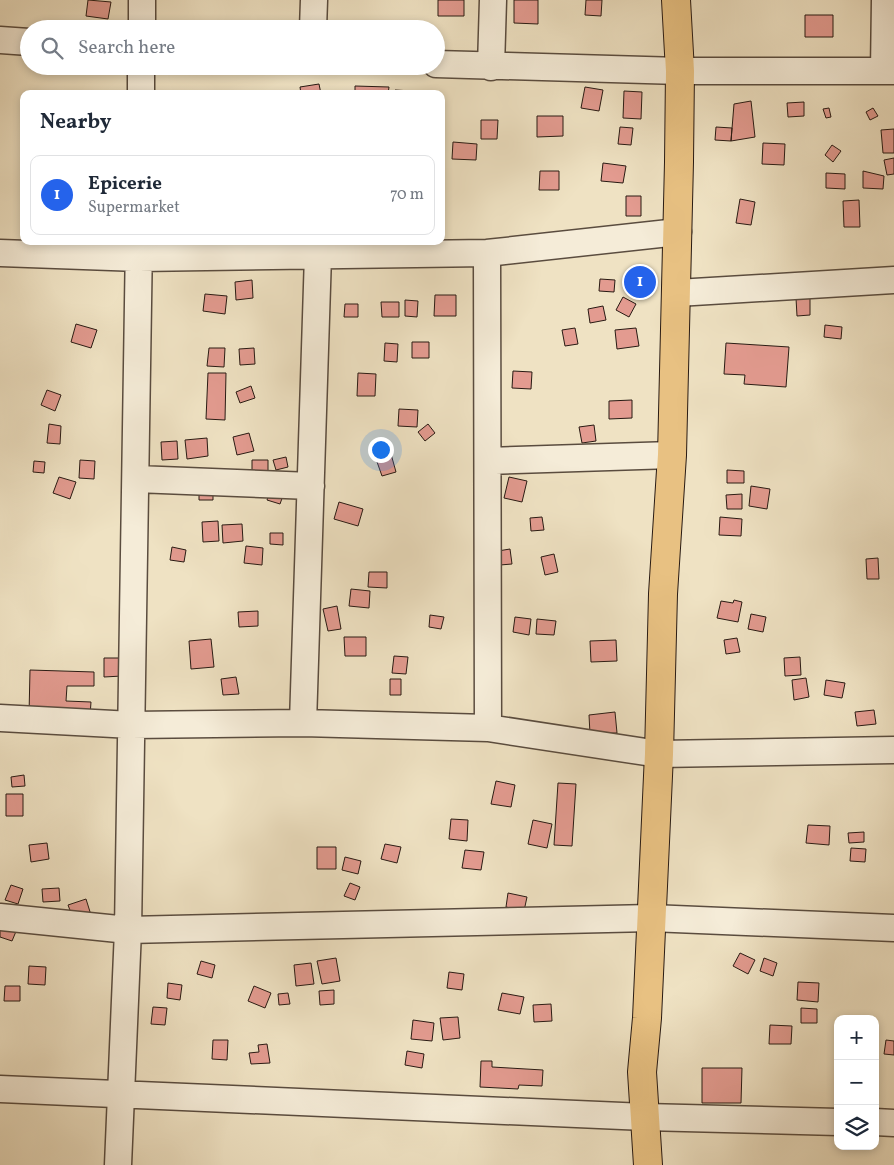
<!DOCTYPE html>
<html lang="en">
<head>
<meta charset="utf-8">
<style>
	body { margin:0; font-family:Vollkorn,serif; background:#f2f2f3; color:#1f2937 }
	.controls { position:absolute; right:15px; bottom:15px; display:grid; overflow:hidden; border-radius:10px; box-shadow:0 2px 8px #0003 }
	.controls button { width:45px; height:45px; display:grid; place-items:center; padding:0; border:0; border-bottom:1px solid #e0e1e3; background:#fff; color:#1f2937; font:25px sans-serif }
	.you { position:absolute; left:380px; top:449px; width:18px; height:18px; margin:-12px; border:4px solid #fff; border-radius:50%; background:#1a73e8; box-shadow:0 0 0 8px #1a73e833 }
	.badge { display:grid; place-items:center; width:32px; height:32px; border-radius:50%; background:#2563eb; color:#fff; font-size:16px; font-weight:700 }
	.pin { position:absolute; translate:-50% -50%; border:2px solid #fff; box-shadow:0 1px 5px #0006 }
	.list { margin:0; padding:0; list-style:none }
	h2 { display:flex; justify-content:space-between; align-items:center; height:65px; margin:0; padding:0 20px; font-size:21px }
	h2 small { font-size:16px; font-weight:400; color:#747a83 }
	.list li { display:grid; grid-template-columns:32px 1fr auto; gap:15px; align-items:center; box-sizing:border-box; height:80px; margin:0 10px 10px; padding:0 10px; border:1px solid #e0e1e3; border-radius:10px }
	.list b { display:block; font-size:19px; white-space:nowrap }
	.list p { margin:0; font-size:16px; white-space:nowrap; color:#747a83 }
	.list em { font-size:16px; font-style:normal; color:#747a83 }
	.icon { flex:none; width:28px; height:28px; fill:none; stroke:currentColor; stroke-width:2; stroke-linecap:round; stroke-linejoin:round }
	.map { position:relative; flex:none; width:894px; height:1165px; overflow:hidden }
	.search { position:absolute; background:#fff; box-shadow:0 2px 8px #0003; left:20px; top:20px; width:425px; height:55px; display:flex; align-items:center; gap:12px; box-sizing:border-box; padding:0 18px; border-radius:28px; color:#747a83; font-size:19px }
	.panel { position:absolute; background:#fff; box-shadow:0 2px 8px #0003; left:20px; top:90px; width:425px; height:155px; border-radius:10px }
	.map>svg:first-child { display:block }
</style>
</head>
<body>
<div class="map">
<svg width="894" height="1165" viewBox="0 0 894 1165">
	<rect width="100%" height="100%" fill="#efe2c3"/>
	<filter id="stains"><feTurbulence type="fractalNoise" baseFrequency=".004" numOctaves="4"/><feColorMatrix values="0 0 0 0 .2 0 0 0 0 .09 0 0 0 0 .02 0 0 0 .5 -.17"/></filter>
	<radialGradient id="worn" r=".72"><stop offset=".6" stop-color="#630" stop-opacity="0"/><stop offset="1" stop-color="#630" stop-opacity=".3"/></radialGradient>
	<path fill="#e39b90" stroke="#281a13" d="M88,0L111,2L108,19L86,16Z
		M438,0H464V16H438Z
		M514,0H538V24L514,23Z
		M586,0H602L601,16L585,15Z
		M805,15H833V37H805Z
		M319,84L321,94H301L300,87Z
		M355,86L389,87L388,94H355Z
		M585,87L603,90L599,111L581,108Z
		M395,90L412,91V94H395Z
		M624,91L642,92L641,119L623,118Z
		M751,101L755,137L731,141L734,104Z
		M804,102V116L788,117L787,103Z
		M829,108L831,117L826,118L823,109Z
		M873,108L878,116L870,120L866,112Z
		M537,116H563V136L537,137Z
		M481,120H498L497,139H481Z
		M620,127L633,128L631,145L618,144Z
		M716,127L732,128L731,141L715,140Z
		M894,129V153H883L881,130Z
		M453,142L477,144L476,160L452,159Z
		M763,143L785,144L784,165L762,164Z
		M832,145L841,151L833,162L825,155Z
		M894,158V174L887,175L884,160Z
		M603,163L626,166L623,183L601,181Z
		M540,171H559V190H539Z
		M863,171L884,176L883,189L863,188Z
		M826,173L845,174V189L826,188Z
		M626,196H641V216H626Z
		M740,199L755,202L751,225L736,223Z
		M859,200L860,227H844L843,201Z
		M600,279L615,280L614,292L599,291Z
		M252,280L253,298L236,300L235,282Z
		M205,294L227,296L225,314L203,311Z
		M435,295H456V316H434Z
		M623,297L636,304L629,317L616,310Z
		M810,297V315L797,316L796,298Z
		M405,300L418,301L417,317L405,316Z
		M381,302H399V317H382Z
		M345,304H358V317H344Z
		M603,306L606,320L590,323L588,309Z
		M76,324L97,330L91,348L71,342Z
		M825,325L842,327L841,339L824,337Z
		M575,328L578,344L565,346L562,330Z
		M636,328L639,346L617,349L615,330Z
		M412,342H429V358H412Z
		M385,343L398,344L397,362L384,361Z
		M726,343L789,347L786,387L744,384L745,375L724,374Z
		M209,348H225L224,367L207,366Z
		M254,348L255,364L240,365L239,349Z
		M513,371L532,372L531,389L512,388Z
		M208,373H226L225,420L206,419Z
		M358,373L376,374L375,396H357Z
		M251,386L255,398L240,403L236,392Z
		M47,390L61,395L55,411L41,405Z
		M632,400V418L609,419V401Z
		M399,409L418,410L417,427L398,426Z
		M49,424L61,426L60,444L47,443Z
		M428,424L435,433L425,441L418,432Z
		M594,425L596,441L582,443L579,427Z
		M249,433L254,451L237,455L233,437Z
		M207,438L208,456L187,459L185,440Z
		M177,441L178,459L162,460L161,442Z
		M391,454L396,472L382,476L376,459Z
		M286,457L288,467L276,470L273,460Z
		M80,460L95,461L94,479L79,478Z
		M252,460H268V479H252Z
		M34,461L45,462L44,473L33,472Z
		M727,470L744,471V483H727Z
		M59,477L76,482L70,499L53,493Z
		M509,477L527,481L522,502L504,498Z
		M213,485V500H199V486Z
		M272,485L285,490L280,504L267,500Z
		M751,486L770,489L767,509L749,506Z
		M742,494V509H727L726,495Z
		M339,502L363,509L358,526L334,519Z
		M542,517L544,530L531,531L530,518Z
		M720,517L742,519L741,536L719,535Z
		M218,521L219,541L203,542L202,522Z
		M242,524L243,541L223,543L222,525Z
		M270,533H283V545L270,544Z
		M246,546L263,548L262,565L244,563Z
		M172,547L186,550L184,562L170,560Z
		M510,549L512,564L500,565L498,551Z
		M554,554L558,572L545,575L541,557Z
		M878,558L879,579H867L866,559Z
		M369,572H387V588L368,587Z
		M351,589L370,591L369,608L349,606Z
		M734,600L742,602L738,622L717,618L721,601L733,603Z
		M337,606L341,629L328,631L323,609Z
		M258,611V626L239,627L238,612Z
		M751,614L766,617L763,632L748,629Z
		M430,615L444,617L441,629L429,627Z
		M515,617L531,619L529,635L513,632Z
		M537,619L556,621L554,635L536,634Z
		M344,637H366V656H345Z
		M737,638L740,652L726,654L724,640Z
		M211,639L214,667L191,669L189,641Z
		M616,640L617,661L591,662L590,641Z
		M394,656L408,657L406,674L392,673Z
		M800,657L801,675L785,676L784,658Z
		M104,658H121L122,676L104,677Z
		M30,670L94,672V686H67L66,701L91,702L90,716L29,715Z
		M236,677L239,694L223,695L221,679Z
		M806,678L809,697L794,700L792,680Z
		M390,679H401V695H390Z
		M826,680L845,683L842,698L824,695Z
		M874,710L876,724L857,726L855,712Z
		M615,712L617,733L590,734L589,715Z
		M24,775L25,786L12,787L11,777Z
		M496,781L515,785L511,807L491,804Z
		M558,783L576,784L572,846L554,845Z
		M6,794H23V816H6Z
		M451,819L468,820L467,841L449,839Z
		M533,820L552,824L547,848L528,844Z
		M808,825L830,826L829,845L806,843Z
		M864,832V842L849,843L848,833Z
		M47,843L49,859L31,862L29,845Z
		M385,844L401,847L397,863L381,859Z
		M317,847H336V869H317Z
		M851,848L866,849L865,862L850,861Z
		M465,850L484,852L481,870L462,868Z
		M345,857L361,861L358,874L342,870Z
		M350,883L360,887L355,900L344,896Z
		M11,885L23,889L18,904L5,900Z
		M59,888L60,901L43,902L42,889Z
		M508,893L527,897L524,911L506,907Z
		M86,899L91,915L74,921L68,905Z
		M0,926L17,929L12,941L0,937Z
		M740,953L755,960L748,974L733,966Z
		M336,958L340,981L322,984L317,961Z
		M764,958L777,963L773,976L760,971Z
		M201,961L215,965L212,978L197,974Z
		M311,963L314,984L296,986L294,965Z
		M29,966L46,967L45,985L28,984Z
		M449,972L464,974L462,990L447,988Z
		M798,982L819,983L818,1002L797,1000Z
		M168,983L182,985L180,1000L167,998Z
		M5,986H20V1001H4Z
		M254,986L271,993L265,1008L248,1001Z
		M334,990V1004L320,1005L319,991Z
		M288,993L290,1004L279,1005L278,994Z
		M502,993L524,997L520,1014L498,1010Z
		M551,1004L552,1021L534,1022L533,1005Z
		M153,1007L167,1008L165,1025L151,1024Z
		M801,1008L817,1009V1023H801Z
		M458,1017L460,1038L443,1040L440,1018Z
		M413,1020L434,1023L432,1041L411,1039Z
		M770,1025L792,1026L791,1044H769Z
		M213,1040H228L227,1060L212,1059Z
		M886,1040L894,1041V1055L884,1054Z
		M267,1044L270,1063L251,1064L249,1053L259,1052L258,1045Z
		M407,1051L424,1054L422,1068L405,1065Z
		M481,1061H492V1067L543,1070L542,1086L519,1085L518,1089L480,1087Z
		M702,1068H742L741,1103H702Z"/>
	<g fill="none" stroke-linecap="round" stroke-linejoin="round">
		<g stroke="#5a4c3f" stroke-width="29">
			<path id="minor" d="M142,29V0
				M313,29L314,0
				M0,40L29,42
				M436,64L680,71H894
				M491,67L493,0
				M884,71L885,0
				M141,94V66
				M0,253L139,258L487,253L678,232
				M487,253L488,728
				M677,293L894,280
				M488,461L672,455
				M136,479L311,486
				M0,718L132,725L303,723L488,728L659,754L894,750
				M303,723L318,255
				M0,917L128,930L651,918L894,928
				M0,1089L645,1117L838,1122
				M875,1122L894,1123
				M118,1165L128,930L139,241"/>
		</g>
		<g stroke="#281a13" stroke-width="30">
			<path id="primary" d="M648,1165L642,1072L647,1018L659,754L663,594L672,455L679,162L680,71L676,0"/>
		</g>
		<use href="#minor" stroke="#f5ecd8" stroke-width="26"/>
		<use href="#primary" stroke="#e8c182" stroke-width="28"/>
	</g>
	<rect width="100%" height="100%" filter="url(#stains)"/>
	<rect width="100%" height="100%" fill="url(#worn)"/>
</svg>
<div class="controls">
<button>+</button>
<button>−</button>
<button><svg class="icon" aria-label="layers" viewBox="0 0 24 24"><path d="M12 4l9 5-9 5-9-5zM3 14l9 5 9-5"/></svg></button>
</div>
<div class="you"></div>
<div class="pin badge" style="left:640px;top:282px">1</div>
<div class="search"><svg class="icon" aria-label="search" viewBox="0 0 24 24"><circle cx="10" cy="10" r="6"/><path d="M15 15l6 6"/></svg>Search here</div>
<section class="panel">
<h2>Nearby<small></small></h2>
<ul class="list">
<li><span class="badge">1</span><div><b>Epicerie</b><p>Supermarket</p></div><em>70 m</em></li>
</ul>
</section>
</div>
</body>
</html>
